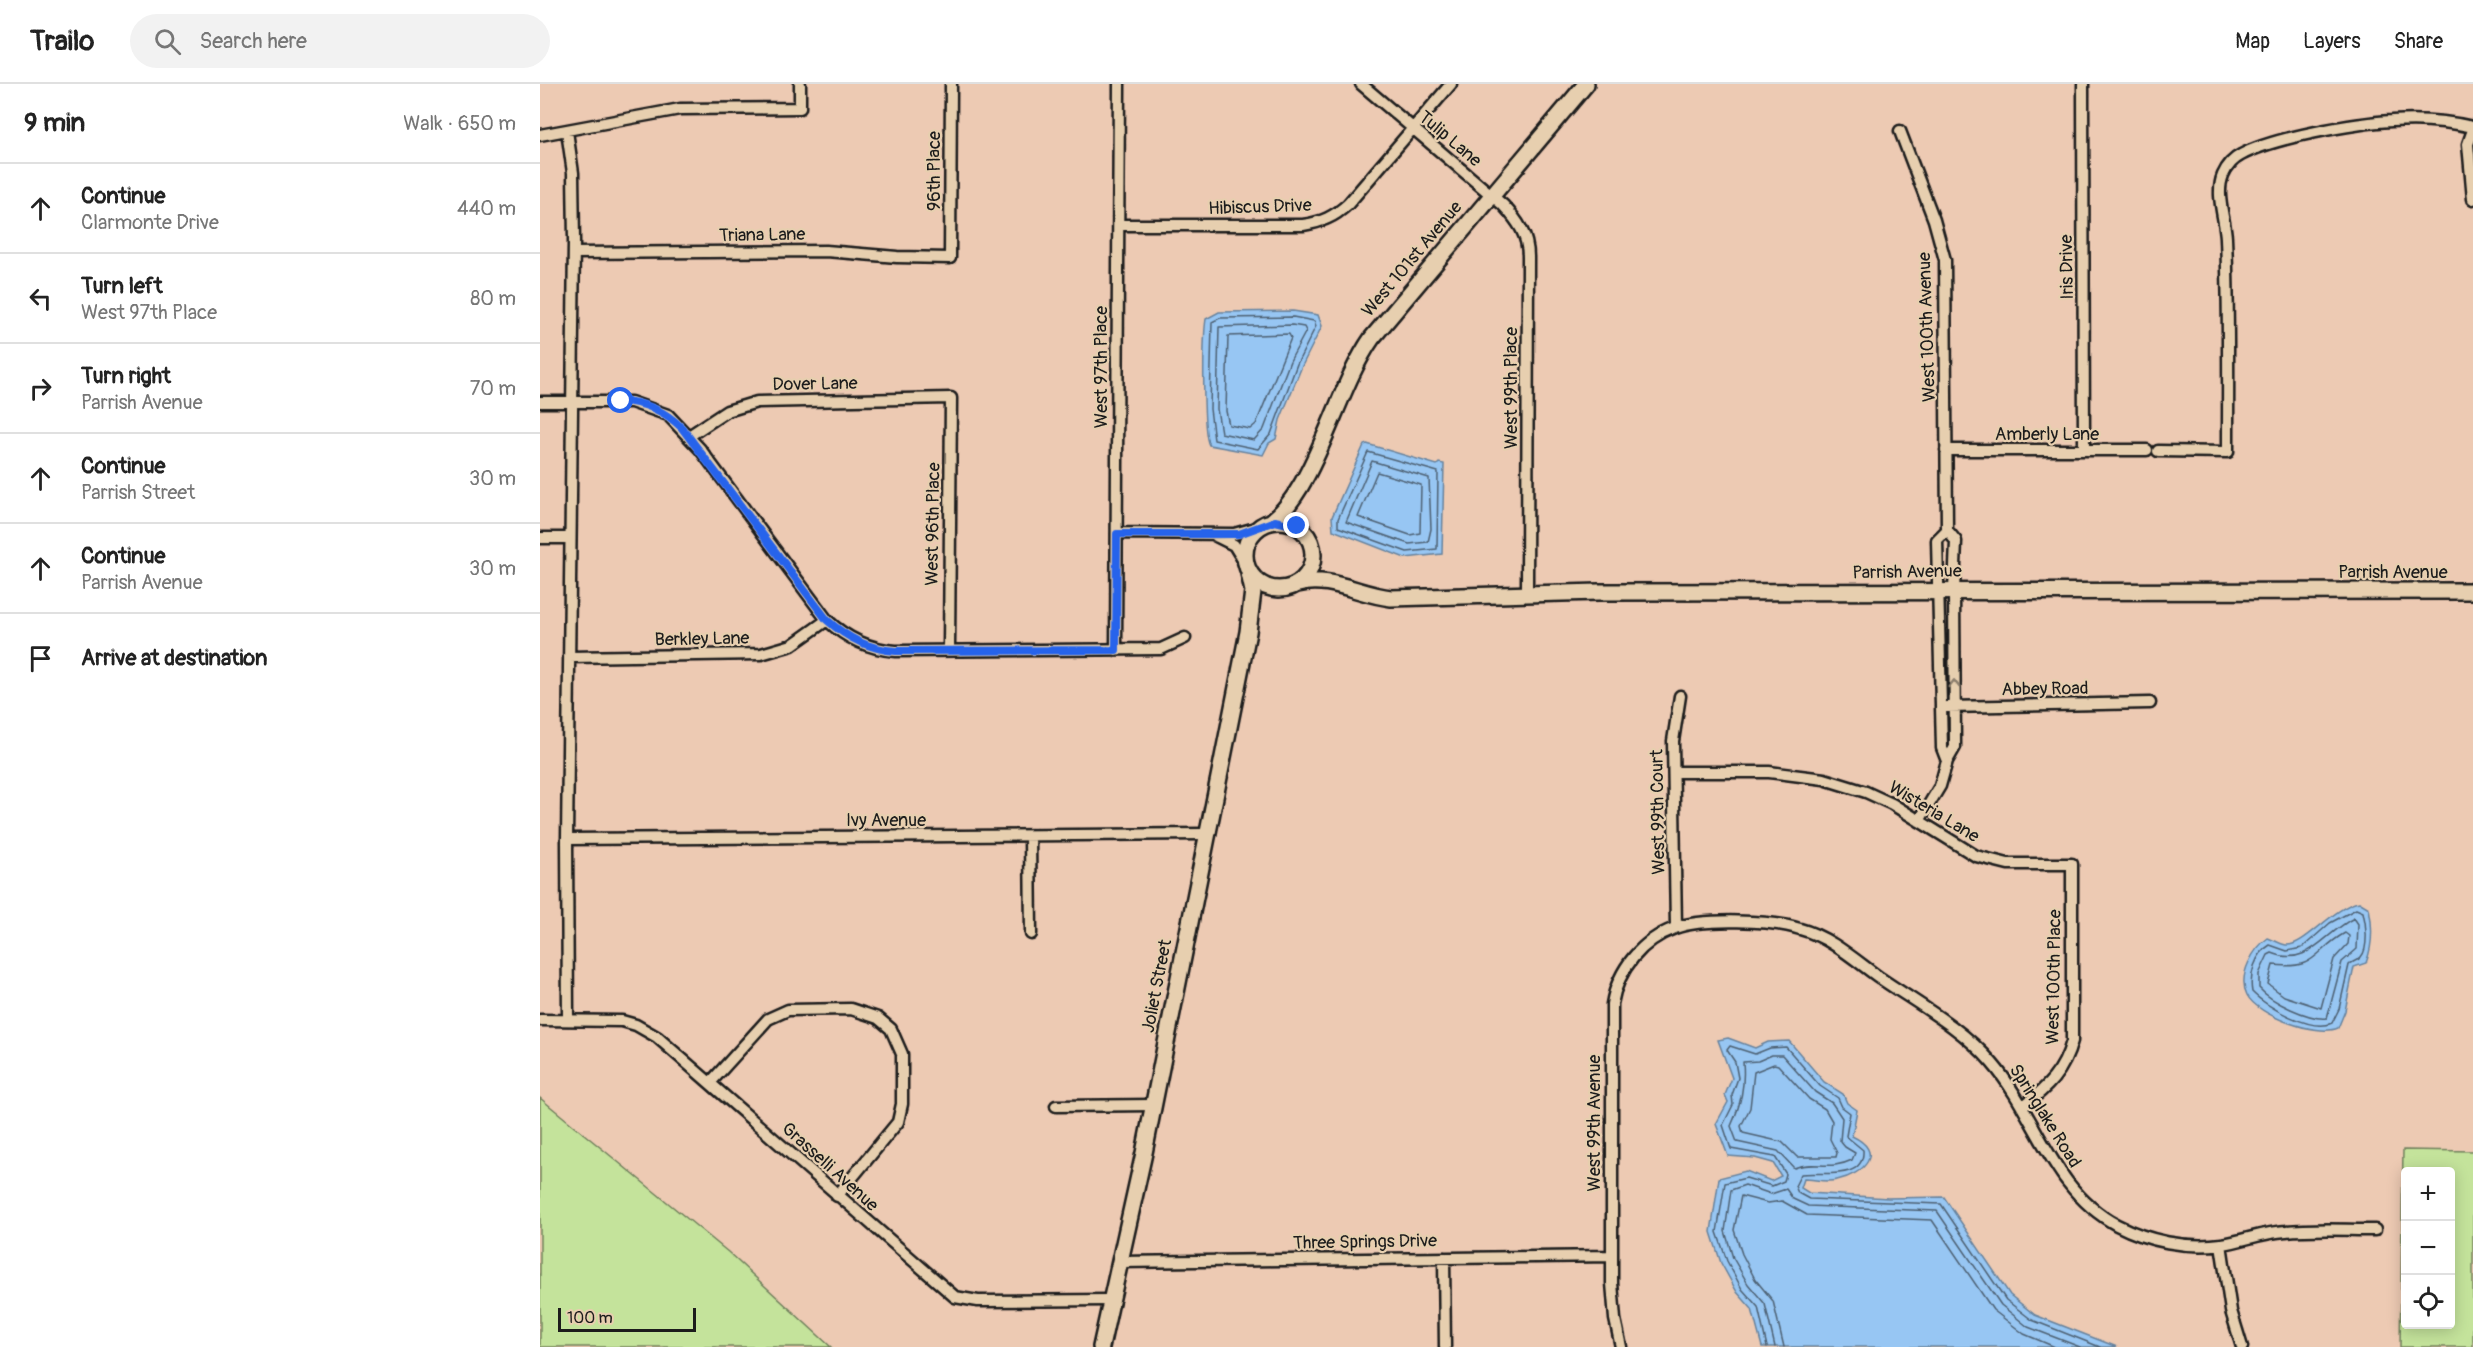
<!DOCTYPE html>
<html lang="en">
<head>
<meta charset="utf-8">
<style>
	body { margin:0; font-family:Pangolin,sans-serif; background:#f2f2f2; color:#222 }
	.controls { position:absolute; right:18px; bottom:18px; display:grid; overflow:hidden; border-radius:6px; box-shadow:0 3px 15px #0003 }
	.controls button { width:54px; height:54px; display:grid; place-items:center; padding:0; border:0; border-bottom:2px solid #e0e0e0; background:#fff; color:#222; font:30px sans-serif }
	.scale { position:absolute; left:18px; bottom:15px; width:138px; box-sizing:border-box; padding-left:6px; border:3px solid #1c1c1c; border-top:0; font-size:16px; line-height:21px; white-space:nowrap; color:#1c1c1c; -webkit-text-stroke:4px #e7cfaf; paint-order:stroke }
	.stop { position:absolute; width:18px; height:18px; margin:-14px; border:4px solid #2563eb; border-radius:50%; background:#fff }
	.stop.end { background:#2563eb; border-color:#fff; box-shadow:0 2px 6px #0008 }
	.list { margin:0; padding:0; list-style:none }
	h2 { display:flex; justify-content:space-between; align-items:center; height:78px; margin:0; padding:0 24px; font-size:26px }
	h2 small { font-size:20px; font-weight:400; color:#767676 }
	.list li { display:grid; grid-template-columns:39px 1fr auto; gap:18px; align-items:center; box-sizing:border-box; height:90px; padding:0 24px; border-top:2px solid #e0e0e0 }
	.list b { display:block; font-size:22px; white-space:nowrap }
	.list p { margin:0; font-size:20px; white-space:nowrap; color:#767676 }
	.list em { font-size:20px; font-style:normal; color:#767676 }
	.icon { flex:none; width:33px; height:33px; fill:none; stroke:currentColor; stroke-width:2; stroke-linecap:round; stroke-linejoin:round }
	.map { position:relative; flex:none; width:1933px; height:1263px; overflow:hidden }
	header { display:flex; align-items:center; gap:36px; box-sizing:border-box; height:84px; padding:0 30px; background:#fff; border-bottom:2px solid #e0e0e0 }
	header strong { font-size:28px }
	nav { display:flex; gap:33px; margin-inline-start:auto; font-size:21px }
	.search { width:420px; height:54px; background:#f2f2f2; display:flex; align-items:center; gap:15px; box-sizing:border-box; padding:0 21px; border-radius:33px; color:#767676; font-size:22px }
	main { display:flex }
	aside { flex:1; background:#fff }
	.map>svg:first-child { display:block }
</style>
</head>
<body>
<header>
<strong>Trailo</strong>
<div class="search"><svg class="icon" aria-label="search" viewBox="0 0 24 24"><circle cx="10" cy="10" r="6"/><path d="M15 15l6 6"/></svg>Search here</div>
<nav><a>Map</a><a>Layers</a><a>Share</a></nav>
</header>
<main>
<aside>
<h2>9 min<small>Walk · 650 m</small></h2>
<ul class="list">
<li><svg class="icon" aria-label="ahead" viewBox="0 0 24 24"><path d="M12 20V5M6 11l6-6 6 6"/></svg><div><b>Continue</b><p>Clarmonte Drive</p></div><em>440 m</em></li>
<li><svg class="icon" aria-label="left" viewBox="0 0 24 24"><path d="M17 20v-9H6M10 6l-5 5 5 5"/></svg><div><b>Turn left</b><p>West 97th Place</p></div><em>80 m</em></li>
<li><svg class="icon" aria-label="right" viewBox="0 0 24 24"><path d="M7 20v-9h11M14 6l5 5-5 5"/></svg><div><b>Turn right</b><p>Parrish Avenue</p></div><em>70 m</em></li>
<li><svg class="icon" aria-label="ahead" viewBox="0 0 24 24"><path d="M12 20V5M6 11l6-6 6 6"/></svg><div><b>Continue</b><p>Parrish Street</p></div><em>30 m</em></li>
<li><svg class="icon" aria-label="ahead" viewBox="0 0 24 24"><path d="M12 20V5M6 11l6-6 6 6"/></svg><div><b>Continue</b><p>Parrish Avenue</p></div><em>30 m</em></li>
<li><svg class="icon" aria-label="arrive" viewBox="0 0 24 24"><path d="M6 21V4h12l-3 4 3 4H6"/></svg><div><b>Arrive at destination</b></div></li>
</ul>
</aside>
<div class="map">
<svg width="1933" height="1263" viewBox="0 0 1933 1263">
	<rect width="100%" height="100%" fill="#edcab3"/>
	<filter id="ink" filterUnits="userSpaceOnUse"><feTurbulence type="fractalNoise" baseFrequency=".0167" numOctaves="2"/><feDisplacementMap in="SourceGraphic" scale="12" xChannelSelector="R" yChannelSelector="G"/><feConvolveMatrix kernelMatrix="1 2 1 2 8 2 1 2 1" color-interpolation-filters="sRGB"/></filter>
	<g filter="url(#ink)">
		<path fill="#c4e39b" stroke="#70805c" stroke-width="1.5" fill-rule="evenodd" d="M0,1014L188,1168L291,1263H0Z
			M1863,1066L1933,1067V1263H1860ZM1866,1088H1910V1240H1866Z"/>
		<path fill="#97c6f3" stroke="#66829d" stroke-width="1.5" d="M753,227L778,231L782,242L762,282L740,336L736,355L729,359L723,371L669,361C662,350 663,254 666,235L679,228Z
			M827,360L897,381L899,379L904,380L902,470L865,474L793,446L792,433L824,361Z
			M1819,818L1829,824C1833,843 1833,861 1826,879L1814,883L1805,927L1798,944C1777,953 1718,932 1707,911C1697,891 1714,864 1728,854C1734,856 1740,860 1746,861C1764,863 1794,822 1819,818Z
			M1188,954L1215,964L1228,958L1249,957L1284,998L1303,1010L1307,1019L1317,1026L1312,1052C1346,1068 1324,1090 1297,1096C1287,1099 1274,1095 1264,1095L1261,1104L1269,1109L1348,1114L1404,1113L1470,1211L1495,1231L1577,1263H1222L1212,1225L1197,1208L1181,1179L1171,1148L1179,1094L1206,1087L1231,1097L1241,1092L1233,1079L1215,1074L1188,1072L1176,1040L1188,1018L1185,1011L1192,994L1178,956Z"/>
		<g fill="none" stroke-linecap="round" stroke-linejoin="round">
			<path stroke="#4d6072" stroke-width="1.5" d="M753,233L774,237L776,242L757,280L731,350L718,365L674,356L670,325L672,238L680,234Z
				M752,241L764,243L766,247L750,277L724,345L714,356L681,349L677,325L679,243Z
				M749,250L751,254L716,340L710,345L689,341L686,327L688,252Z
				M828,368L898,388L897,465L867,468L798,443V435Z
				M832,377L889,394L891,445L888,458L869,460L806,438Z
				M837,388L881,401L880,449L870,451L818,433Z
				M1816,825L1823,828C1826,839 1829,864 1821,873C1818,877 1812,877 1809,881L1799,925L1792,939C1773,949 1726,923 1712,908C1709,891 1715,870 1730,861L1747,867L1762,864L1790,839Z
				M1814,834L1818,840L1817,865L1802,878L1787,934C1769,936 1731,918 1719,904V890L1728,871L1732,869C1768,884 1784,849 1814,834Z
				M1805,849L1809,852L1808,860L1794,875L1781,924L1744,912L1728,900L1733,881C1778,886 1773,867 1805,849Z
				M1232,971H1242L1275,1008L1292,1019L1302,1034L1300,1057L1305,1063L1315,1069L1312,1076C1290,1087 1273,1076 1254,1084L1238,1067L1197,1058L1191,1042C1201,1020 1205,1002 1203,978L1218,977Z
				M1234,980L1238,981L1269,1015L1285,1025L1292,1037L1290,1055L1297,1069L1296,1073H1257L1242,1058L1203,1049L1201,1042L1210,1024L1214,988Z
				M1227,1263L1218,1223L1202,1205L1187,1177L1177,1148L1185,1099L1206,1094L1232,1102L1244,1097L1246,1090L1235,1073L1191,1065L1183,1041L1193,1021L1192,1011L1198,994L1195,978L1187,966L1190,962L1215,970L1230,964L1246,963L1280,1002L1298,1014L1302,1023L1310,1029L1306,1052L1323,1066C1325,1098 1280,1087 1261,1090L1255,1102L1258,1109L1269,1115L1401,1120L1466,1216L1492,1236L1560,1263
				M1235,1263L1225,1220L1208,1200L1193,1174L1185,1147L1191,1106L1205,1101L1231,1110L1246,1105L1253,1115L1268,1122L1397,1127L1461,1221L1488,1243L1540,1263
				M1244,1263L1233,1217L1215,1195L1202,1170L1194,1146L1201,1112L1228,1119L1242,1117L1267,1131L1392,1136L1453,1226L1484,1250L1515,1263"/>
			<g stroke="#1c1c1c" stroke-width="15">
				<path id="street" d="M821,0L963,121C978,137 988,151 988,173L987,509
					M1543,0L1544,366
					M1933,46L1928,60L1933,115
					M27,47L33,89L34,157L27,755L28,936
					M1360,47L1394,136L1405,176L1407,446L1416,457L1414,507L1415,663L1407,677L1400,702L1379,737
					M0,51L140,25L260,24V0
					M579,141H763C782,138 794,133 808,120L911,0
					M34,169L286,167L357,173L410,174L411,0
					M0,318H91L128,331L160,365L287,536C307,555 329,565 356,567L621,565L645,554
					M149,352L187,327L217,318L411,314L409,566
					M1406,366H1607
					M1618,367L1688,368C1688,297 1689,225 1686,154C1685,134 1675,110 1683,91C1687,82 1693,75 1701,71C1732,54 1815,39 1852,37C1878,35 1907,37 1933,43
					M1407,446L1397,456L1402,664L1407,677
					M577,449L694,450L719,443
					M676,452L694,461L705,479
					M0,454H30
					M576,566L579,0
					M29,573L221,570L252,561L287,536
					M1407,623L1610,619
					M1134,688H1229L1284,695L1326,708L1352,720L1436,772L1468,780H1532V957C1524,988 1507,1004 1482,1023
					M490,752L491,850
					M27,755L666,750
					M1136,843L1133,657L1140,612
					M0,936L82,937L96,941L117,953L415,1213L438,1217L571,1216
					M170,999L228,935L248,926L311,925L338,934L351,945L362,970V1020L358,1038L297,1112
					M516,1022L614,1021
					M1681,1160L1691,1227L1702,1263
					M904,1174L905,1263
					M579,1178L1072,1172
					M1081,1263L1075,1235L1072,1199V920C1078,885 1102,856 1135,844C1162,834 1233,836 1260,845C1290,853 1315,876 1340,894C1378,920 1422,944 1452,979C1497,1031 1512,1107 1577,1141C1608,1157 1646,1165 1682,1160C1703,1157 1724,1148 1746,1147C1775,1144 1806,1146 1835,1146"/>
			</g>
			<g stroke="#1c1c1c" stroke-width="20">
				<path id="secondary" d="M705 471a34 34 0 1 1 68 0a34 34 0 1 1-68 0Z
					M731,438C777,402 796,305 832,254L1046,0
					M758,500C789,491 820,511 851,514L1059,508L1933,507
					M561,1263L604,1069L708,548L713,507L709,489"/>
			</g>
			<use href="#street" stroke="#e7cfaf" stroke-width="10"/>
			<use href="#secondary" stroke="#e7cfaf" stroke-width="15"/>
		</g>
		<defs><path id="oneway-chevron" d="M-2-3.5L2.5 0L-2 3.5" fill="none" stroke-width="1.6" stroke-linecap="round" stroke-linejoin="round" transform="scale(1.5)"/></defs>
		<use stroke="#8c7e6d" href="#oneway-chevron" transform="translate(1414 600) rotate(-90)"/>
	</g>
	<g fill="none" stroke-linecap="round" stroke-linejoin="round" filter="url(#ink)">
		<path stroke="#2563eb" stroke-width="8" d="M81,317C105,318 125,327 142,344L287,536C307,554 328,565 356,567L576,566L577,450H699L735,437L757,442"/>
	</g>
	<g text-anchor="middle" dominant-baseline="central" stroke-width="4.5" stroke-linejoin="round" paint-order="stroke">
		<g font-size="18" fill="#1c1c1c" stroke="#e7cfaf">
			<text transform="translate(910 55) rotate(40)">Tulip Lane</text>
			<text transform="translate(394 87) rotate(-90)">96th Place</text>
			<text transform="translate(720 123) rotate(-2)">Hibiscus Drive</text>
			<text transform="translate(222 151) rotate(-1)">Triana Lane</text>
			<text transform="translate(872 175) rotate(-50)">West 101st Avenue</text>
			<text transform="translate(1527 183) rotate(-91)">Iris Drive</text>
			<text transform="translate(1387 243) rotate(-92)">West 100th Avenue</text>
			<text transform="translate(561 283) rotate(-90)">West 97th Place</text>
			<text transform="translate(275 300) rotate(-1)">Dover Lane</text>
			<text transform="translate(971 304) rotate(-90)">West 99th Place</text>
			<text x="1507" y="350">Amberly Lane</text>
			<text transform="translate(393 440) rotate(-89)">West 96th Place</text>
			<text transform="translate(1367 488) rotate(-1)">Parrish Avenue</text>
			<text x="1853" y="488">Parrish Avenue</text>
			<text transform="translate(162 555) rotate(-1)">Berkley Lane</text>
			<text transform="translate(1505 605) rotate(-1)">Abbey Road</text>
			<text transform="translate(1118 728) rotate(-91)">West 99th Court</text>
			<text transform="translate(1394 728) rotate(31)">Wisteria Lane</text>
			<text x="346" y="736">Ivy Avenue</text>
			<text transform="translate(1514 893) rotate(-89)">West 100th Place</text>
			<text transform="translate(617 902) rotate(-79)">Joliet Street</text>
			<text transform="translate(1505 1032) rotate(58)">Springlake Road</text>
			<text transform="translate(1054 1039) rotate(-90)">West 99th Avenue</text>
			<text transform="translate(290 1083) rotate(42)">Grasselli Avenue</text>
			<text transform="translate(825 1158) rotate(-1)">Three Springs Drive</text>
		</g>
	</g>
</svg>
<div class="controls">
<button>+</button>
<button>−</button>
<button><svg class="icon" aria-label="locate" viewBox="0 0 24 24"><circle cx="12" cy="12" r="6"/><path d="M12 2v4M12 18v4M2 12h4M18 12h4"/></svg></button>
</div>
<div class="scale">100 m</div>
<div class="stop" style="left:81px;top:317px"></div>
<div class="stop end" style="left:757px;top:442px"></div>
</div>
</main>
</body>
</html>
